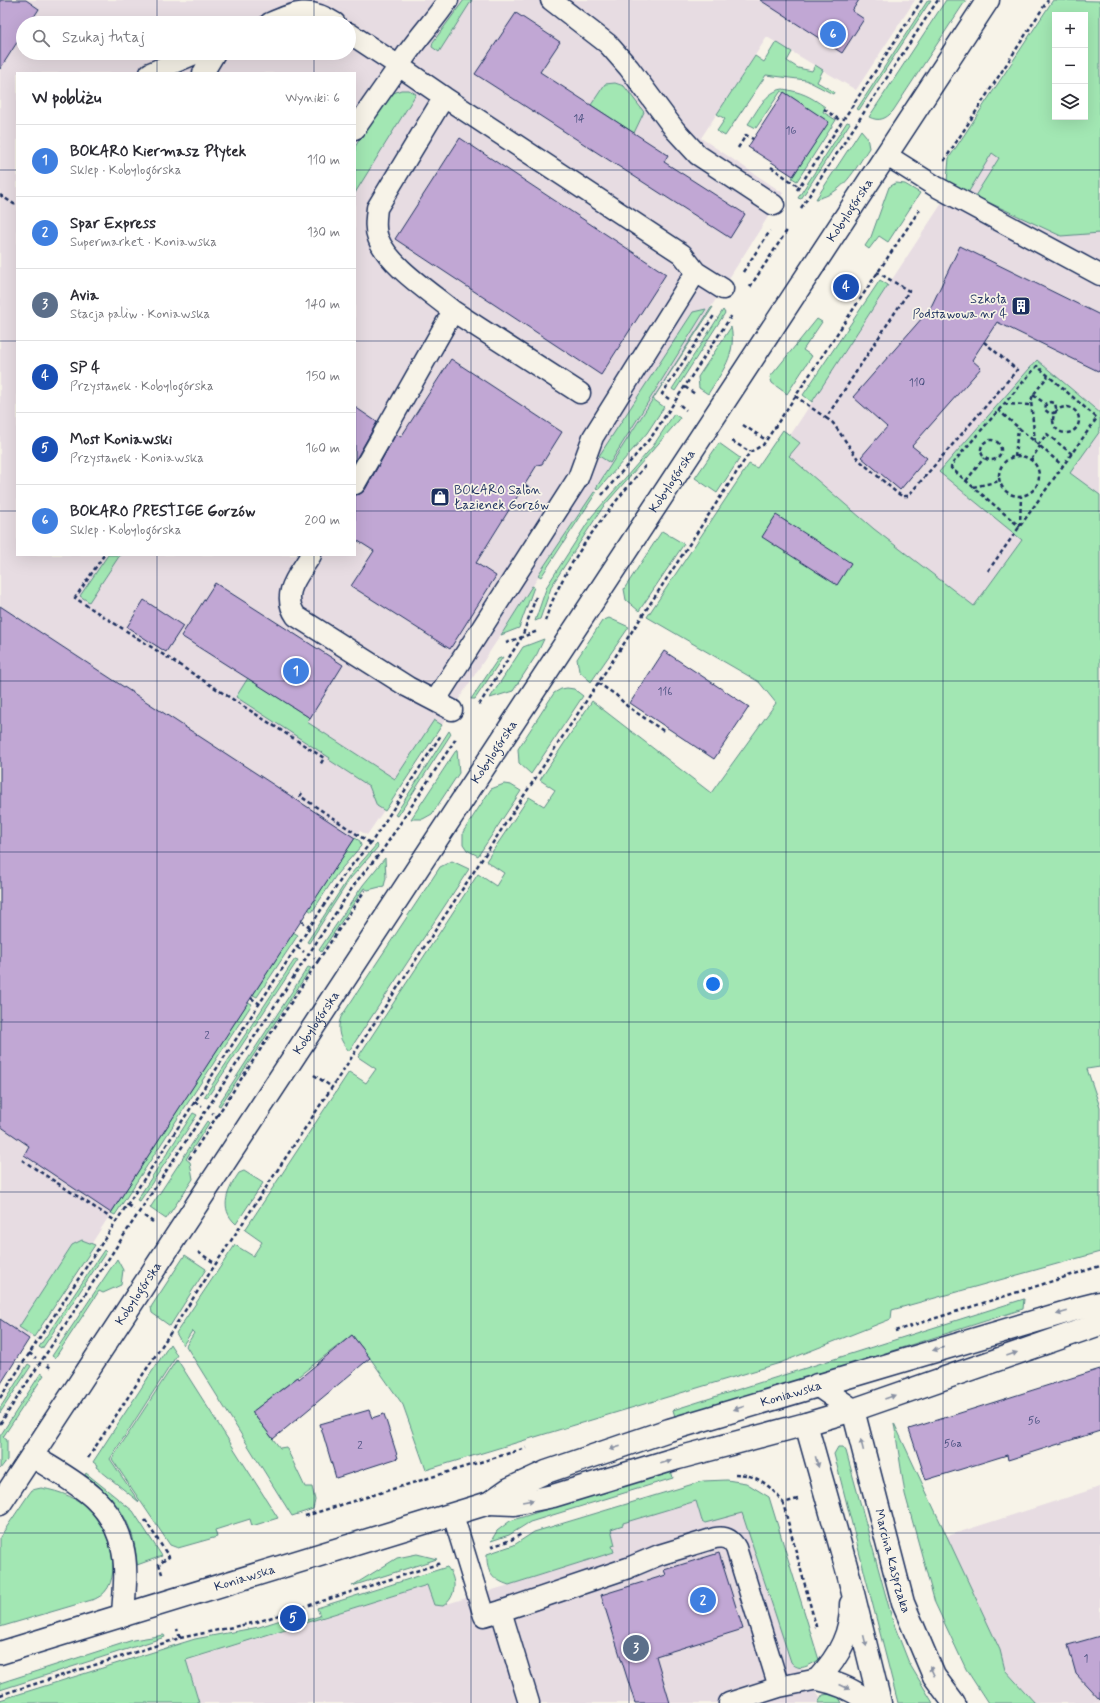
<!DOCTYPE html>
<html lang="pl">
<head>
<meta charset="utf-8">
<style>
	body { margin:0; font-family:Mynerve,sans-serif; background:#f7f7f7; color:#2b2b33 }
	.controls { position:absolute; right:12px; top:12px; display:grid; overflow:hidden; border-radius:0px; box-shadow:0 4px 16px #0002 }
	.controls button { width:36px; height:36px; display:grid; place-items:center; padding:0; border:0; border-bottom:1px solid #e1e1e2; background:#fff; color:#2b2b33; font:20px sans-serif }
	.you { position:absolute; left:713px; top:984px; width:14px; height:14px; margin:-10px; border:3px solid #fff; border-radius:50%; background:#1a73e8; box-shadow:0 0 0 6px #1a73e833 }
	.badge { display:grid; place-items:center; width:26px; height:26px; border-radius:50%; background:#1b2f5e; color:#fff; font-size:13px; font-weight:700 }
	.pin { position:absolute; translate:-50% -50%; border:2px solid #fff; box-shadow:0 1px 4px #0006 }
	.list { margin:0; padding:0; list-style:none }
	h2 { display:flex; justify-content:space-between; align-items:center; height:52px; margin:0; padding:0 16px; font-size:17px }
	h2 small { font-size:13px; font-weight:400; color:#7c7c81 }
	.list li { display:grid; grid-template-columns:26px 1fr auto; gap:12px; align-items:center; box-sizing:border-box; height:72px; padding:0 16px; border-top:1px solid #e1e1e2 }
	.list b { display:block; font-size:15px; white-space:nowrap }
	.list p { margin:0; font-size:13px; white-space:nowrap; color:#7c7c81 }
	.list em { font-size:13px; font-style:normal; color:#7c7c81 }
	.icon { flex:none; width:22px; height:22px; fill:none; stroke:currentColor; stroke-width:2; stroke-linecap:round; stroke-linejoin:round }
	.map { position:relative; flex:none; width:1100px; height:1703px; overflow:hidden }
	.search { position:absolute; background:#fff; box-shadow:0 4px 16px #0002; left:16px; top:16px; width:340px; height:44px; display:flex; align-items:center; gap:10px; box-sizing:border-box; padding:0 14px; border-radius:22px; color:#7c7c81; font-size:15px }
	.panel { position:absolute; background:#fff; box-shadow:0 4px 16px #0002; left:16px; top:72px; width:340px; height:484px; border-radius:0px }
	.map>svg:first-child { display:block }
</style>
</head>
<body>
<div class="map">
<svg width="1100" height="1703" viewBox="0 0 1100 1703">
	<rect width="100%" height="100%" fill="#f7f3e8"/>
	<filter id="ink" filterUnits="userSpaceOnUse"><feTurbulence type="fractalNoise" baseFrequency=".025" numOctaves="2"/><feDisplacementMap in="SourceGraphic" scale="8" xChannelSelector="R" yChannelSelector="G"/><feConvolveMatrix kernelMatrix="1 2 1 2 8 2 1 2 1" color-interpolation-filters="sRGB"/></filter>
	<g filter="url(#ink)">
		<path fill="#e7dce2" fill-rule="evenodd" d="M0,0H915L856,90L767,37L701,138L783,193L594,492L442,725L367,835L360,831L355,838L111,1213L92,1243L95,1245L34,1337L31,1336L0,1384ZM23,23H349V53H23ZM17,73H355V555H17Z
			M1099,0L1100,1V758L729,529L1055,30V117H1085V15Z
			M1100,1487V1703H1035L1005,1670L941,1538Z
			M696,1501L702,1521L705,1523L739,1512L744,1515L791,1662L797,1668H802L820,1698L817,1703H199L186,1661L427,1585L433,1602L440,1606L509,1585L614,1552L612,1545L615,1544L611,1529L623,1525V1523Z"/>
		<path fill="#a2e7b3" stroke="#5e8b88" fill-rule="evenodd" d="M464,0H472L439,52L432,47L433,42Z
			M928,0H931L859,110L857,109Z
			M946,0H966L893,111C886,119 879,122 869,117Z
			M1053,0L1100,1V233L1061,236L975,196L999,158L992,153L968,193L947,181L949,158ZM1055,15H1085V117H1055Z
			M776,42L792,52L787,61L798,68L812,71L815,65L823,70L817,82L834,92L833,94L806,80L766,75L725,136L717,131L725,119L717,114L755,56L764,62Z
			M615,83L624,86L644,112L634,133L591,105L605,84Z
			M783,89C801,92 810,96 825,107L823,112L836,120L797,181L792,178L828,122L781,91L756,128L748,124C758,110 766,91 783,89Z
			M401,90H409L416,94L355,193V147L377,109L391,94Z
			M847,122L850,123L801,199L798,198Z
			M861,130L867,137L869,148C854,171 844,193 816,199Z
			M896,183L905,184L920,193L888,242L879,236L869,249L865,246L871,237L889,187Z
			M880,280L888,285L812,402L803,395Z
			M713,307L653,399L664,407L647,433L598,490L596,488L711,308Z
			M706,309L610,463L599,456L693,312Z
			M723,310L725,313L675,391L672,389Z
			M817,319L822,322L803,350L812,356L787,394L772,383L770,377Z
			M731,327C737,354 722,372 708,394L699,388L698,377Z
			M1037,360L1100,413V431L1070,473L1100,495V1067L1087,1069L1100,1107V1252L892,1310L891,1319L780,1363L426,1470L403,1405L370,1358L352,1335L252,1412L280,1448L286,1447L305,1487H312L315,1500L313,1509L292,1516L186,1346L194,1333L192,1331L183,1345L176,1333L235,1245L253,1256L262,1242L245,1230L349,1072L366,1083L376,1069L358,1057L478,874L496,886L504,873L486,861L529,797L544,806L555,790L540,780L592,701L711,793L776,703L759,682L647,617L749,464L757,468L783,430L800,443L789,456L874,529L974,606L1022,540L939,472Z
			M674,414L680,418L679,420L603,507L552,585L540,619L535,621L547,586L592,516L653,446Z
			M719,443L740,458L717,493L695,478Z
			M594,492L596,493L541,577L538,575Z
			M662,531L684,544L639,611L626,600L624,589Z
			M108,555H120L89,602L80,596Z
			M532,586L534,587L519,628L501,635Z
			M609,618L629,627L591,682L579,671L577,659L602,621Z
			M544,639L537,654L513,691L490,698L523,647Z
			M503,657L475,699H471L498,659Z
			M248,678L310,718L307,722L395,779L434,720L442,725L385,811L377,806L369,786L329,760L330,758L236,697Z
			M567,688L574,689L583,696L531,774L519,763L518,749L554,693L561,689Z
			M449,731L451,734L398,816L395,815Z
			M457,749L459,773L432,814L423,819H411Z
			M504,784L511,785L521,791L478,856L467,850L463,844V832L491,789Z
			M355,838L360,841L361,846L337,874L312,912L308,909Z
			M377,844L378,847L350,879L309,943L307,942L351,874Z
			M385,858L386,878L384,886L368,890L364,888L321,952L319,950L363,885Z
			M452,861L469,869L349,1051C340,1041 336,1030 341,1017L440,867Z
			M293,932L298,935L257,997L253,995Z
			M295,959L298,960L207,1098L204,1097Z
			M308,967L311,968L220,1106L218,1105Z
			M248,1002L252,1004L115,1215L111,1213Z
			M193,1113L197,1115L140,1201L137,1200Z
			M207,1121L209,1123L186,1159L190,1162L193,1179L166,1219L150,1208Z
			M244,1171L263,1183L236,1224C218,1208 228,1189 239,1173Z
			M82,1240L95,1245L34,1337L19,1327L72,1245Z
			M104,1250L106,1252L42,1349L39,1347Z
			M185,1255L206,1269L170,1326L152,1313L151,1307Z
			M117,1259L123,1270L121,1285L103,1293L99,1291L55,1358L52,1356Z
			M1024,1299L1023,1309L676,1420L673,1410Z
			M170,1344L177,1355L110,1459L139,1502L96,1467L97,1465L93,1462Z
			M177,1359L278,1518L252,1526L250,1519L215,1530L217,1537L178,1548L170,1545L112,1459Z
			M28,1364L31,1366L0,1413V1408Z
			M41,1373L44,1375L3,1437L7,1440V1460L0,1469V1436Z
			M894,1423L1000,1650L1005,1670L1035,1703H988L966,1669L935,1603L905,1494Z
			M838,1447H843L846,1451L893,1622L909,1663L933,1703H898L834,1454Z
			M671,1470L673,1478L530,1522L509,1535L491,1541L497,1531L510,1521Z
			M86,1473L133,1511L162,1556L137,1565C135,1523 117,1499 85,1475Z
			M727,1480L746,1483L769,1497L819,1660C809,1665 799,1673 791,1662L742,1513L705,1523L702,1521L696,1501L623,1523V1525L611,1529L615,1545L612,1546L614,1552L509,1585C493,1580 486,1571 487,1554L514,1545L534,1532L703,1481Z
			M41,1488C60,1491 81,1499 93,1513C111,1532 126,1586 95,1599L0,1627V1537L29,1494L32,1490Z
			M417,1554L437,1559L352,1586L397,1558Z
			M447,1567C457,1579 457,1597 443,1606L434,1605L427,1585L186,1660L199,1703H0V1700L195,1639L259,1627L293,1616L295,1624L320,1616L317,1608Z
			M164,1635L165,1637L0,1690V1683L133,1640Z
			M830,1694H837L842,1703H818L823,1695Z"/>
		<path fill="#c1a7d4" stroke="#1b2f5e" d="M0,0H26L39,9L30,23H23V33L0,69Z
			M760,0H859L852,11L864,19L842,53Z
			M516,13L560,42L540,72L668,155L664,162L745,214L730,238L475,74Z
			M784,92L829,122L793,176L748,147Z
			M460,138L666,274L601,375L395,239Z
			M960,246L1100,315V372L997,322L972,360L981,368L912,446L927,458L900,490L861,457L887,427L853,397L930,309Z
			M451,359L562,432L542,464L537,465L476,563L496,576L450,649L351,586L374,551L355,539V495L360,494L365,490L396,434L401,437Z
			M355,407L377,422L355,461Z
			M776,515L851,563L837,585L762,537Z
			M215,583L343,665L310,718L181,636Z
			M144,600L183,626L166,652L127,627Z
			M0,606L355,838L111,1213L24,1155L29,1146L0,1126Z
			M664,651L749,707L714,759L630,703Z
			M0,1319L29,1339L0,1385Z
			M352,1335L370,1358L273,1439L252,1412L298,1377L299,1379Z
			M1100,1369V1431L1008,1460L1007,1455L926,1480L909,1429Z
			M369,1410L372,1418L384,1414L398,1458L336,1478L320,1424Z
			M719,1553L743,1629L656,1656L670,1703H635L601,1595L666,1575L664,1570Z
			M1100,1636V1700L1076,1674L1068,1645Z"/>
		<g fill="none" stroke-linecap="round" stroke-linejoin="round">
			<g stroke="#1b2f5e" stroke-width="23">
				<path id="service" d="M551,0L608,44L629,68L675,130L698,155L774,205
					M270,23C295,12 310,6 335,23
					M349,33L399,66L355,129
					M150,73L197,53
					M203,73L215,53
					M444,97L399,66C413,42 433,23 448,0
					M886,155L935,186L1100,275
					M453,311C430,292 388,265 378,238C374,228 376,218 377,208L444,97L682,254L696,272L723,289
					M355,484L453,311L580,393
					M311,555C299,575 280,593 296,616L408,687L452,710
					M435,701L578,478L593,437L696,272
					M453,1515L484,1616L501,1611L529,1703
					M501,1611L628,1568L659,1555L715,1538C725,1536 731,1539 736,1548L779,1687
					M729,1703L779,1687L818,1679"/>
			</g>
			<g stroke="#1b2f5e" stroke-width="25">
				<path id="minor" d="M32,1456C70,1480 111,1498 122,1546C128,1568 124,1593 123,1616"/>
			</g>
			<g stroke="#1b2f5e" stroke-width="25">
				<g id="tertiary">
					<path id="s1" d="M0,1504L988,0"/>
				</g>
			</g>
			<g stroke="#1b2f5e" stroke-width="25">
				<g id="secondary">
					<path d="M817,1385L853,1410"/>
					<path id="s2" d="M853,1410L903,1603L934,1676L954,1703"/>
					<path d="M806,1424L848,1573L880,1703"/>
					<path d="M489,1503L514,1504L553,1496L678,1458L806,1424L853,1410L1100,1324"/>
					<path id="s3" d="M0,1653L489,1503L509,1489L546,1472L669,1430L1080,1308L1100,1303"/>
					<path d="M818,1679C838,1658 852,1634 851,1604"/>
					<path d="M818,1679C837,1683 854,1689 869,1703"/>
				</g>
			</g>
			<path stroke="#1b2f5e" stroke-width="2.5" stroke-dasharray="4 3" stroke-linecap="butt" d="M824,109L841,121
				M738,148L746,135L753,139
				M944,161L1048,0
				M771,167L799,187
				M797,190L922,0
				M0,195L17,206
				M801,208L938,0
				M743,272L770,231
				M750,287L788,229
				M685,387L695,394
				M1033,395L1046,404
				M795,396L826,418L909,291L877,272
				M669,399L662,394L715,314
				M1050,402L1055,403L1056,408L1054,413H1049L1045,410L1046,404Z
				M1004,404L1031,405
				M680,405L686,410
				M1053 420a13 13 0 1 1 26 0a13 13 0 1 1-26 0Z
				M998,410L1063,466
				M826,418L833,423L858,459L897,493L902,496H908L1017,370L984,342
				M743,425L766,440
				M981 450a10 10 0 1 1 20 0a10 10 0 1 1-20 0Z
				M732,441L750,452
				M1035,442L1031,401L1033,395L1048,376
				M1038,445L1047,434L1072,454
				M999 476a20 20 0 1 1 40 0a20 20 0 1 1-40 0Z
				M1015,457L1018,428
				M1031,460L1040,446
				M966,481L984,458
				M525,485L537,493
				M973,487L1000,481
				M602,495L652,436L732,315
				M1020,526L1021,496
				M104,555L75,598L324,758L320,765
				M988,571L1097,418L1037,366L952,464L951,468L1020,527
				M545,621C563,564 608,510 646,465
				M506,643L538,631
				M598,683L616,695L627,706L665,732
				M479,705L522,637L536,597
				M302,793L300,796L370,843
				M301,921L310,927
				M297,947L304,952
				M318,961L365,890
				M251,998L260,1004
				M314,1075L332,1087
				M195,1102L202,1106
				M217,1116L318,961L314,958
				M189,1159L217,1116L212,1113
				M22,1160L117,1222
				M128,1205L134,1209
				M144,1216L153,1222
				M198,1252L216,1264
				M895,1331L1100,1266
				M29,1353L36,1358
				M47,1365L51,1368
				M0,1398L346,872L373,840L441,735
				M0,1424L356,882L382,851L457,737
				M88,1458L750,452L763,445L920,209
				M735,1474C756,1474 772,1486 783,1503
				M798,1499L783,1503L817,1630
				M305,1516L526,1448
				M145,1520L169,1557L159,1564L162,1574
				M491,1547L511,1540L523,1533
				M180,1638L257,1622L441,1563
				M0,1695L180,1638L177,1629"/>
			<use href="#service" stroke="#f7f3e8" stroke-width="20"/>
			<use href="#minor" stroke="#f7f3e8" stroke-width="22"/>
			<use href="#tertiary" stroke="#f7f3e8" stroke-width="22"/>
			<use href="#secondary" stroke="#f7f3e8" stroke-width="22"/>
		</g>
		<defs><path id="oneway-solid" d="M-6-.8H1V-3.2L6.5 0L1 3.2V.8H-6Z"/></defs>
		<g fill="#8991a3">
			<use href="#oneway-solid" transform="translate(1062 1313) rotate(164)"/>
			<use href="#oneway-solid" transform="translate(938 1349) rotate(164)"/>
			<use href="#oneway-solid" transform="translate(1012 1354) rotate(-19)"/>
			<use href="#oneway-solid" transform="translate(890 1397) rotate(-20)"/>
			<use href="#oneway-solid" transform="translate(739 1408) rotate(163)"/>
			<use href="#oneway-solid" transform="translate(862 1445) rotate(-104)"/>
			<use href="#oneway-solid" transform="translate(615 1448) rotate(162)"/>
			<use href="#oneway-solid" transform="translate(666 1462) rotate(-17)"/>
			<use href="#oneway-solid" transform="translate(817 1462) rotate(74)"/>
			<use href="#oneway-solid" transform="translate(528 1501) rotate(-10)"/>
			<use href="#oneway-solid" transform="translate(865 1641) rotate(76)"/>
			<use href="#oneway-solid" transform="translate(932 1671) rotate(-115)"/>
			<use href="#oneway-solid" transform="translate(845 1687) rotate(25)"/>
		</g>
	</g>
	<path fill="none" stroke="#1b2f5e" stroke-width="1" stroke-opacity="0.55" d="M157,0V23M314,0V23M471,0V1703M629,0V1703M786,0V1703M943,0V1703M157,53V73M314,53V73M0,170H17M355,170H1100M0,341H17M355,341H1100M0,511H17M355,511H1100M157,555V1703M314,555V1703M0,681H1100M0,852H1100M0,1022H1100M0,1192H1100M0,1362H1100M0,1533H1100"/>
	<defs>
		<g id="building-square" transform="scale(1)"><rect x="-9" y="-9" width="18" height="18" rx="4" fill="#1b2f5e" stroke="#f7f3e8"/><path d="M-4-6H4V6H1V3H-1V6H-4ZM-2.5-4.3h1.7v1.8h-1.7ZM.8-4.3h1.7v1.8H.8ZM-2.5-1h1.7V.8h-1.7ZM.8-1h1.7V.8H.8Z" fill="#fff"/></g>
		<g id="shop-square" transform="scale(1)"><rect x="-9" y="-9" width="18" height="18" rx="4" fill="#1b2f5e" stroke="#f7f3e8"/><path d="M-5-2.5h2.3a2.7 3.5 0 0 1 5.4 0H5L5.5 6h-11ZM-1.5-2.5h3a1.5 2.3 0 0 0-3 0Z" fill="#fff"/></g>
	</defs>
	<g fill-rule="evenodd">
		<use href="#building-square" x="1021" y="306"/>
		<use href="#shop-square" x="440" y="497"/>
	</g>
	<g text-anchor="middle" dominant-baseline="central" stroke-width="3.5" stroke-linejoin="round" paint-order="stroke">
		<g font-size="11" fill="#444d7c">
			<text x="579" y="119">14</text>
			<text x="791" y="131">16</text>
			<text x="917" y="383">110</text>
			<text x="665" y="692">116</text>
			<text x="207" y="1036">2</text>
			<text x="1034" y="1421">56</text>
			<text x="953" y="1444">56a</text>
			<text x="360" y="1446">2</text>
			<text x="1086" y="1659">1</text>
		</g>
		<g font-size="13" fill="#1b2f5e" stroke="#f7f3e8">
			<text stroke="none"><textPath href="#s1" startOffset="1548">Kobylogórska</textPath></text>
			<text stroke="none"><textPath href="#s1" startOffset="1224">Kobylogórska</textPath></text>
			<text stroke="none"><textPath href="#s1" startOffset="900">Kobylogórska</textPath></text>
			<text stroke="none"><textPath href="#s1" startOffset="576">Kobylogórska</textPath></text>
			<text stroke="none"><textPath href="#s1" startOffset="252">Kobylogórska</textPath></text>
			<text stroke="none"><textPath href="#s3" startOffset="834">Koniawska</textPath></text>
			<text stroke="none"><textPath href="#s2" startOffset="156">Marcina Kasprzaka</textPath></text>
			<text stroke="none"><textPath href="#s3" startOffset="256">Koniawska</textPath></text>
		</g>
		<g font-size="13" fill="#1b2f5e" stroke="#f7f3e8" text-anchor="end">
			<text x="1007" y="299">Szkoła<tspan x="1007" dy="15">Podstawowa nr 4</tspan></text>
			<text x="454" y="490" text-anchor="start">BOKARO Salon<tspan x="454" dy="15">Łazienek Gorzów</tspan></text>
		</g>
	</g>
</svg>
<div class="controls">
<button>+</button>
<button>−</button>
<button><svg class="icon" aria-label="layers" viewBox="0 0 24 24"><path d="M12 4l9 5-9 5-9-5zM3 14l9 5 9-5"/></svg></button>
</div>
<div class="you"></div>
<div class="pin badge" style="left:296px;top:671px;background:#3f7fe0">1</div>
<div class="pin badge" style="left:703px;top:1600px;background:#3f7fe0">2</div>
<div class="pin badge" style="left:636px;top:1648px;background:#5c6f8a">3</div>
<div class="pin badge" style="left:846px;top:287px;background:#1a4fb4">4</div>
<div class="pin badge" style="left:293px;top:1618px;background:#1a4fb4">5</div>
<div class="pin badge" style="left:833px;top:34px;background:#3f7fe0">6</div>
<div class="search"><svg class="icon" aria-label="search" viewBox="0 0 24 24"><circle cx="10" cy="10" r="6"/><path d="M15 15l6 6"/></svg>Szukaj tutaj</div>
<section class="panel">
<h2>W pobliżu<small>Wyniki: 6</small></h2>
<ul class="list">
<li><span class="badge" style="background:#3f7fe0">1</span><div><b>BOKARO Kiermasz Płytek</b><p>Sklep · Kobylogórska</p></div><em>110 m</em></li>
<li><span class="badge" style="background:#3f7fe0">2</span><div><b>Spar Express</b><p>Supermarket · Koniawska</p></div><em>130 m</em></li>
<li><span class="badge" style="background:#5c6f8a">3</span><div><b>Avia</b><p>Stacja paliw · Koniawska</p></div><em>140 m</em></li>
<li><span class="badge" style="background:#1a4fb4">4</span><div><b>SP 4</b><p>Przystanek · Kobylogórska</p></div><em>150 m</em></li>
<li><span class="badge" style="background:#1a4fb4">5</span><div><b>Most Koniawski</b><p>Przystanek · Koniawska</p></div><em>160 m</em></li>
<li><span class="badge" style="background:#3f7fe0">6</span><div><b>BOKARO PRESTIGE Gorzów</b><p>Sklep · Kobylogórska</p></div><em>200 m</em></li>
</ul>
</section>
</div>
</body>
</html>
